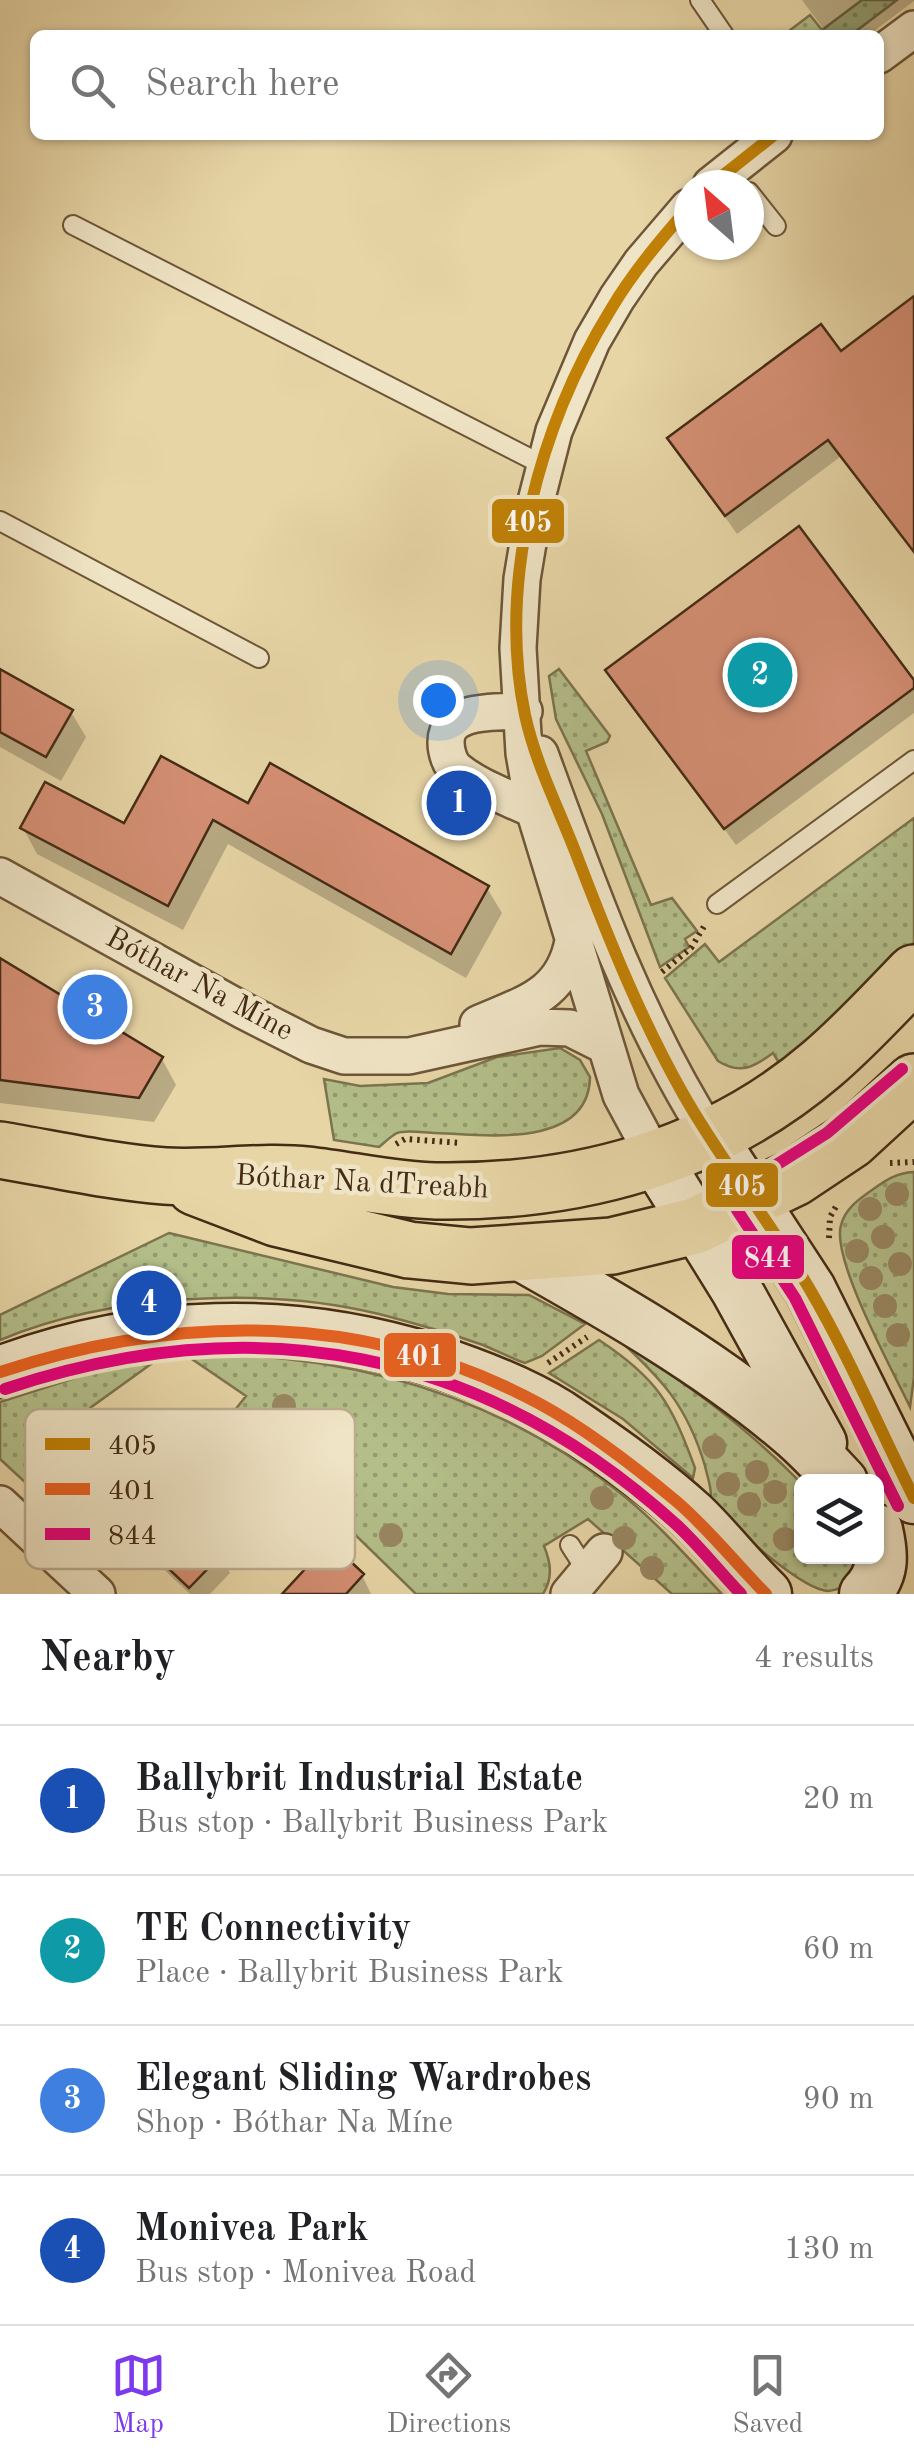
<!DOCTYPE html>
<html lang="en">
<head>
<meta charset="utf-8">
<style>
	body { margin:0; font-family:"Old Standard TT",serif; background:#f2f2f2; color:#202124 }
	.controls { position:absolute; right:30px; bottom:30px; display:grid; overflow:hidden; border-radius:15px; box-shadow:0 2px 8px #0004 }
	.controls button { width:90px; height:90px; display:grid; place-items:center; padding:0; border:0; border-bottom:2px solid #e0e0e0; background:#fff; color:#202124; font:50px sans-serif }
	.compass { position:absolute; left:674px; top:170px; width:90px; height:90px; border-radius:50%; background:#fff; box-shadow:0 2px 8px #0004; rotate:332deg }
	.you { position:absolute; left:438px; top:700px; width:35px; height:35px; margin:-25px; border:8px solid #fff; border-radius:50%; background:#1a73e8; box-shadow:0 0 0 15px #1a73e833 }
	.badge { display:grid; place-items:center; width:65px; height:65px; border-radius:50%; background:#7c3aed; color:#fff; font-size:32px; font-weight:700 }
	.pin { position:absolute; translate:-50% -50%; border:5px solid #fff; box-shadow:0 2px 10px #0006 }
	.list { margin:0; padding:0; list-style:none }
	h2 { display:flex; justify-content:space-between; align-items:center; height:130px; margin:0; padding:0 40px; font-size:42px }
	h2 small { font-size:32px; font-weight:400; color:#757577 }
	.list li { display:grid; grid-template-columns:65px 1fr auto; gap:30px; align-items:center; box-sizing:border-box; height:150px; padding:0 40px; border-top:2px solid #e0e0e0 }
	.list b { display:block; font-size:38px; white-space:nowrap }
	.list p { margin:0; font-size:32px; white-space:nowrap; color:#757577 }
	.list em { font-size:32px; font-style:normal; color:#757577 }
	.icon { flex:none; width:55px; height:55px; fill:none; stroke:currentColor; stroke-width:2; stroke-linecap:round; stroke-linejoin:round }
	.map { position:relative; flex:none; width:914px; height:1594px; overflow:hidden }
	.search { position:absolute; background:#fff; box-shadow:0 2px 8px #0004; left:30px; right:30px; top:30px; height:110px; display:flex; align-items:center; gap:25px; box-sizing:border-box; padding:0 35px; border-radius:15px; color:#757577; font-size:38px }
	.sheet { height:730px; background:#fff }
	nav { display:flex; justify-content:space-around; align-items:center; box-sizing:border-box; height:140px; border-top:2px solid #e0e0e0; background:#fff; font-size:28px; color:#757577 }
	nav a { display:grid; justify-items:center; gap:5px }
	nav .on { color:#7c3aed }
	.map>svg:first-child { display:block }
</style>
</head>
<body>
<div class="map">
<svg width="914" height="1594" viewBox="0 0 914 1594">
	<defs>
		<pattern id="grass-dots" width="8" height="8" patternUnits="userSpaceOnUse" patternTransform="scale(2.5)"><rect width="8" height="8" fill="#b3be89"/><path d="M2 2h.1M6 6h.1" fill="none" stroke="#939b6f" stroke-width="1.8" stroke-linecap="round"/></pattern>
	</defs>
	<rect width="100%" height="100%" fill="#e7d5a6"/>
	<filter id="stains"><feTurbulence type="fractalNoise" baseFrequency=".002" numOctaves="4"/><feColorMatrix values="0 0 0 0 .2 0 0 0 0 .09 0 0 0 0 .02 0 0 0 .5 -.17"/></filter>
	<radialGradient id="worn" r=".72"><stop offset=".6" stop-color="#630" stop-opacity="0"/><stop offset="1" stop-color="#630" stop-opacity=".3"/></radialGradient>
	<path fill="url(#grass-dots)" stroke="#7c744e" stroke-width="2.5" d="M862,0H897L851,35L785,34L810,15L822,30Z
		M559,669L610,736L607,742L586,751L651,905L672,898L697,931L685,939L689,947L660,967L602,814L556,719L549,676Z
		M914,818V942L858,1001L781,1066L773,1053C754,1067 740,1075 718,1061L665,978L705,944L719,962Z
		M560,1048L580,1060L590,1077C589,1149 485,1135 436,1133C425,1133 407,1129 397,1133C391,1136 384,1143 379,1147L334,1140L324,1079L360,1086L428,1083L497,1057Z
		M914,1172V1377L910,1407C893,1371 831,1259 841,1225C845,1209 859,1199 872,1190C886,1180 896,1173 914,1172Z
		M169,1233L393,1287L448,1294L529,1295L585,1324L542,1356L525,1363C511,1358 497,1351 483,1345C449,1333 414,1323 379,1314C264,1286 110,1294 0,1340V1315Z
		M615,1336C681,1380 746,1426 801,1483L802,1556L859,1557L850,1584C843,1587 835,1591 827,1591C798,1588 733,1525 710,1505C713,1492 708,1479 705,1466C687,1405 661,1378 615,1336Z
		M599,1340C658,1379 671,1403 695,1468L693,1478L623,1419L549,1373Z
		M239,1355C380,1362 508,1404 619,1492C657,1522 689,1559 722,1594H672L588,1519L544,1546C551,1563 553,1578 543,1594H416L342,1522L350,1513L235,1410L246,1396L189,1357Z
		M158,1359L90,1408L27,1484L0,1459V1402L97,1371Z"/>
	<path fill="#0003" d="M802,0H914V1L869,35H828Z
		M914,299V553L840,457L737,534L670,439L840,355Z
		M609,671L914,685V713L736,845Z
		M0,672L71,712L86,737L61,781L0,747Z
		M249,806L487,888L502,913L466,978L228,844L183,930L37,854L23,828L125,827Z
		M0,961L162,1059L176,1085L154,1122L0,1103Z
		M64,1461L137,1468L147,1485L217,1548L230,1573L210,1594H190L111,1520L101,1502L74,1478Z
		M362,1575L371,1594H285Z"/>
	<path fill="#d58f74" stroke="#442b14" stroke-width="2.5" d="M914,296V552L828,440L725,516L667,438L821,324L841,351Z
		M799,526L914,680V688L724,829L605,670Z
		M0,669L73,710L46,757L0,732Z
		M161,756L248,803L270,763L489,886L451,954L213,820L168,906L20,828L45,782L124,823Z
		M0,958L163,1057L139,1098L0,1080Z
		M91,1425L139,1466L134,1473L219,1546L216,1549L222,1554L189,1588L98,1502L102,1497L61,1461Z
		M330,1542L364,1574L346,1594H282Z"/>
	<g fill="none" stroke-linecap="round" stroke-linejoin="round">
		<g stroke="#6d5638" stroke-width="22">
			<path id="lane" d="M700,0L724,35
				M749,192L776,226
				M73,225L543,465
				M0,521L259,658
				M717,904L914,760
				M570,1545L588,1573"/>
		</g>
		<g stroke="#6d5638" stroke-width="40">
			<path id="street" d="M879,55L914,29
				M711,185L774,135
				M524,711C499,713 446,707 446,742C446,752 450,765 457,770C477,787 510,798 534,810
				M540,754C588,885 635,1018 710,1136
				M0,876L244,1011L311,1045L344,1056H409L540,1027L570,1028L606,1046
				M478,1024C523,1004 563,996 573,941
				M656,1160L621,1095L534,810L524,753L518,648L522,579L533,513L554,431L592,341L617,298L641,263L689,207
				M0,1504L97,1594
				M569,1594L604,1552"/>
		</g>
		<g stroke="#442b14" stroke-width="55">
			<path id="secondary" d="M710,1136L810,1289L914,1498
				M656,1160L736,1289L821,1443
				M519,1254C613,1307 710,1362 792,1432C810,1447 826,1465 842,1482
				M0,1372C141,1319 290,1315 433,1360C476,1374 521,1391 559,1415C601,1443 656,1482 693,1516C718,1540 740,1569 766,1594
				M865,1594C884,1574 883,1556 877,1530"/>
		</g>
		<g stroke="#442b14" stroke-width="60">
			<path id="highway" d="M0,1150C54,1159 110,1172 165,1176C212,1179 261,1170 308,1175C351,1180 393,1190 436,1191C577,1193 714,1157 822,1064C855,1036 884,1004 914,973
				M195,1187L276,1218L409,1250L471,1256L612,1246L695,1226L794,1178L851,1140L914,1082"/>
		</g>
		<path stroke="#442b14" stroke-width="6" stroke-dasharray="2.5 5" stroke-linecap="butt" d="M662,972L691,948L706,923
			M396,1144L405,1139L462,1143
			M890,1163L914,1162
			M829,1238L830,1217L838,1203
			M548,1363L587,1337"/>
		<use href="#lane" stroke="#efe4c5" stroke-width="18"/>
		<use href="#street" stroke="#efe4c5" stroke-width="35"/>
		<use href="#secondary" stroke="#efe4c5" stroke-width="50"/>
		<use href="#highway" stroke="#e7d5a6" stroke-width="55"/>
		<g stroke="#efe4c5" stroke-width="20">
			<path id="bus-1" d="M711,185L774,135
				M689,207C661,239 633,272 611,309C540,424 497,580 525,715C536,766 562,815 580,864C610,942 641,1019 682,1092C720,1160 770,1221 809,1288C849,1356 879,1428 914,1498"/>
		</g>
		<g stroke="#efe4c5" stroke-width="20">
			<path id="bus-2" d="M0,1372C180,1313 369,1311 540,1404C588,1430 634,1466 676,1501C709,1529 735,1563 766,1594"/>
		</g>
		<g stroke="#efe4c5" stroke-width="20">
			<path id="bus-3" d="M5,1389C255,1306 483,1347 679,1527C701,1548 720,1572 741,1594
				M898,1506L795,1298L737,1210L735,1200L741,1187L827,1133L902,1069"/>
		</g>
		<use href="#bus-1" stroke="#c18106" stroke-width="12"/>
		<use href="#bus-2" stroke="#e96221" stroke-width="12"/>
		<use href="#bus-3" stroke="#e5007d" stroke-width="12"/>
	</g>
	<g fill="#998762">
		<circle cx="897" cy="1194" r="12"/>
		<circle cx="870" cy="1209" r="12"/>
		<circle cx="883" cy="1237" r="12"/>
		<circle cx="857" cy="1251" r="12"/>
		<circle cx="900" cy="1264" r="12"/>
		<circle cx="871" cy="1278" r="12"/>
		<circle cx="885" cy="1306" r="12"/>
		<circle cx="898" cy="1335" r="12"/>
		<circle cx="284" cy="1406" r="12"/>
		<circle cx="714" cy="1447" r="12"/>
		<circle cx="757" cy="1472" r="12"/>
		<circle cx="728" cy="1484" r="12"/>
		<circle cx="775" cy="1492" r="12"/>
		<circle cx="602" cy="1498" r="12"/>
		<circle cx="749" cy="1504" r="12"/>
		<circle cx="391" cy="1535" r="12"/>
		<circle cx="624" cy="1538" r="12"/>
		<circle cx="785" cy="1539" r="12"/>
		<circle cx="652" cy="1568" r="12"/>
	</g>
	<g text-anchor="middle" dominant-baseline="central" stroke-width="9" stroke-linejoin="round" paint-order="stroke">
		<g font-size="30" fill="#442b14" stroke="#efe4c5">
			<text transform="translate(199 985) rotate(28)">Bóthar Na Míne</text>
			<text transform="translate(362 1183) rotate(3)">Bóthar Na dTreabh</text>
		</g>
	</g>
	<rect x="25" y="1409" width="330" height="160" rx="15" fill="#efe4c5" stroke="#bcac90" stroke-width="2.5"/>
	<rect x="45" y="1438" width="45" height="12" fill="#c18106"/>
	<rect x="45" y="1483" width="45" height="12" fill="#e96221"/>
	<rect x="45" y="1528" width="45" height="12" fill="#e5007d"/>
	<g font-size="28" fill="#442b14">
		<text x="108" y="1454">405</text>
		<text x="108" y="1499">401</text>
		<text x="108" y="1544">844</text>
	</g>
	<g stroke="#efe4c5" stroke-width="4">
		<rect x="490" y="497" width="76" height="48" rx="10" fill="#c18106"/>
		<rect x="704" y="1161" width="76" height="48" rx="10" fill="#c18106"/>
		<rect x="730" y="1233" width="76" height="48" rx="10" fill="#e5007d"/>
		<rect x="382" y="1331" width="76" height="48" rx="10" fill="#e96221"/>
	</g>
	<g font-size="28" text-anchor="middle" font-weight="bold" fill="#fff">
		<text x="528" y="531">405</text>
		<text x="742" y="1195">405</text>
		<text x="768" y="1267">844</text>
		<text x="420" y="1365">401</text>
	</g>
	<rect width="100%" height="100%" filter="url(#stains)"/>
	<rect width="100%" height="100%" fill="url(#worn)"/>
</svg>
<div class="controls">
<button><svg class="icon" aria-label="layers" viewBox="0 0 24 24"><path d="M12 4l9 5-9 5-9-5zM3 14l9 5 9-5"/></svg></button>
</div>
<svg class="compass" viewBox="-18 -18 36 36"><path d="M0-13l5 13h-10z" fill="#e53935"/><path d="M0 13l5-13h-10z" fill="#757577"/></svg>
<div class="you"></div>
<div class="pin badge" style="left:459px;top:803px;background:#1a4fb4">1</div>
<div class="pin badge" style="left:760px;top:675px;background:#0f9aa8">2</div>
<div class="pin badge" style="left:95px;top:1007px;background:#3f7fe0">3</div>
<div class="pin badge" style="left:149px;top:1303px;background:#1a4fb4">4</div>
<div class="search"><svg class="icon" aria-label="search" viewBox="0 0 24 24"><circle cx="10" cy="10" r="6"/><path d="M15 15l6 6"/></svg>Search here</div>
</div>
<section class="sheet">
<h2>Nearby<small>4 results</small></h2>
<ul class="list">
<li><span class="badge" style="background:#1a4fb4">1</span><div><b>Ballybrit Industrial Estate</b><p>Bus stop · Ballybrit Business Park</p></div><em>20 m</em></li>
<li><span class="badge" style="background:#0f9aa8">2</span><div><b>TE Connectivity</b><p>Place · Ballybrit Business Park</p></div><em>60 m</em></li>
<li><span class="badge" style="background:#3f7fe0">3</span><div><b>Elegant Sliding Wardrobes</b><p>Shop · Bóthar Na Míne</p></div><em>90 m</em></li>
<li><span class="badge" style="background:#1a4fb4">4</span><div><b>Monivea Park</b><p>Bus stop · Monivea Road</p></div><em>130 m</em></li>
</ul>
</section>
<nav>
<a class="on"><svg class="icon" aria-label="map" viewBox="0 0 24 24"><path d="M3 6l6-2 6 2 6-2v14l-6 2-6-2-6 2zM9 4v14M15 6v14"/></svg>Map</a>
<a><svg class="icon" aria-label="directions" viewBox="0 0 24 24"><path d="M12 3l9 9-9 9-9-9zM9 14v-3h6M13 9l2 2-2 2"/></svg>Directions</a>
<a><svg class="icon" aria-label="saved" viewBox="0 0 24 24"><path d="M7 4h10v16l-5-4-5 4z"/></svg>Saved</a>
</nav>
</body>
</html>
